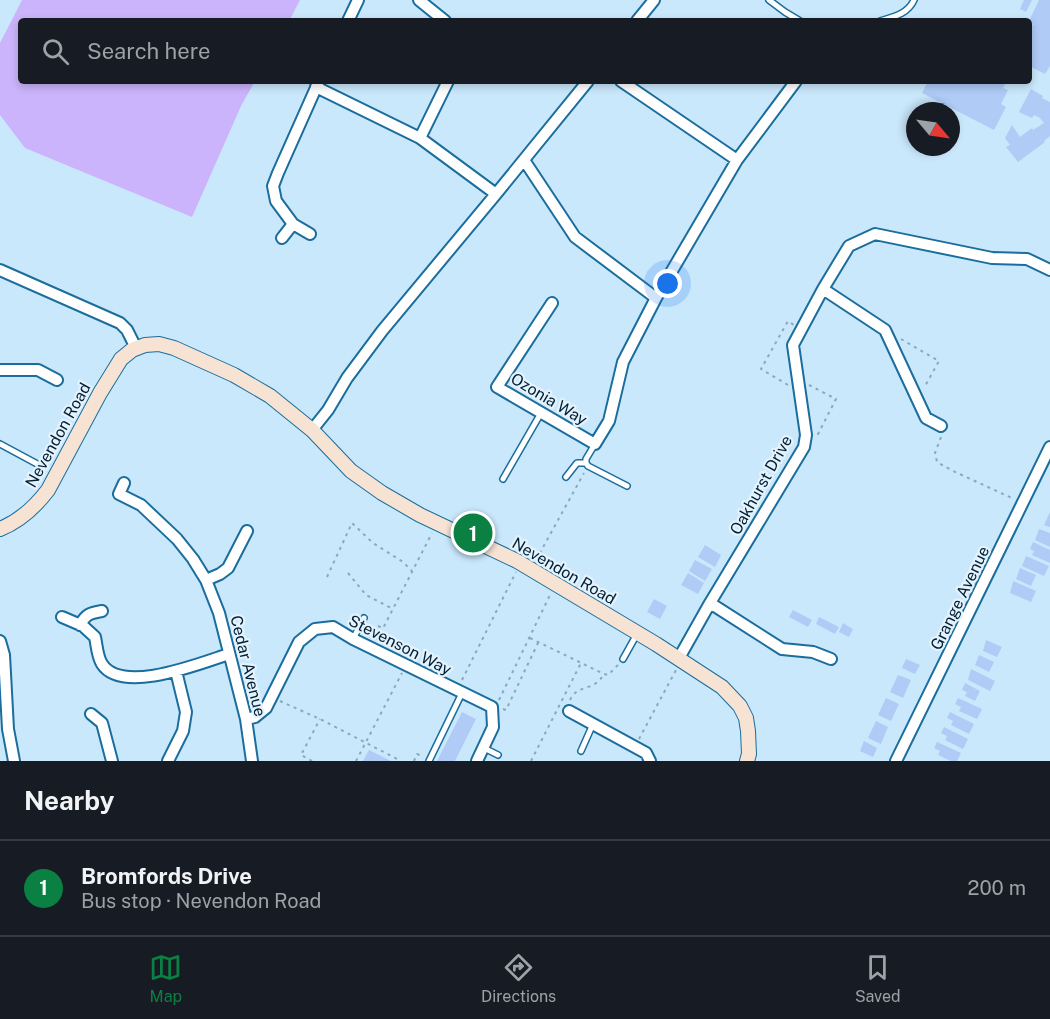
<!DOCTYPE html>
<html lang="en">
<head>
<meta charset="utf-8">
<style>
	body { margin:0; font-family:"Public Sans",sans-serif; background:#20242c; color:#f1f3f6 }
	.compass { position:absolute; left:906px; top:102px; width:54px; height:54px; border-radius:50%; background:#171b24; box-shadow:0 3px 9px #0003; rotate:119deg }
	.you { position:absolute; left:668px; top:284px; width:21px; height:21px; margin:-15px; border:4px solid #fff; border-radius:50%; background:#1a73e8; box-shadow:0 0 0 9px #1a73e833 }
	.badge { display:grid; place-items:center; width:39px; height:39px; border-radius:50%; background:#0b8043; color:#fff; font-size:20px; font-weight:700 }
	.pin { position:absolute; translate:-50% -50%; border:3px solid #fff; box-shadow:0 2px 6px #0006 }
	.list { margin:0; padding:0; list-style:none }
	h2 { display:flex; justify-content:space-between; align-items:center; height:78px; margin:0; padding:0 24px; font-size:26px }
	h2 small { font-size:20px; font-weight:400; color:#9ea1a6 }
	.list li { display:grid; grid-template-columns:39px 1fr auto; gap:18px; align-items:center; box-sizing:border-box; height:96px; padding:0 24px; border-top:2px solid #363941 }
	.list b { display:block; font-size:22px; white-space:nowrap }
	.list p { margin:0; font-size:20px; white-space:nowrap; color:#9ea1a6 }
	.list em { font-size:20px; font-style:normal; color:#9ea1a6 }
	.icon { flex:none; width:33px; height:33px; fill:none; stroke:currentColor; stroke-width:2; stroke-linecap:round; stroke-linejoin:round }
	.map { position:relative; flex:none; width:1050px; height:761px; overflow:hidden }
	.search { position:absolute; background:#171b24; box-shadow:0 3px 9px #0003; left:18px; right:18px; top:18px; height:66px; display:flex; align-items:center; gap:15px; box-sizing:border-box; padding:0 21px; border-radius:6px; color:#9ea1a6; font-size:22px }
	.sheet { height:174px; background:#171b24 }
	nav { display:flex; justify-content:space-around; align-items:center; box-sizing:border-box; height:84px; border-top:2px solid #363941; background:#171b24; font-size:16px; color:#9ea1a6 }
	nav a { display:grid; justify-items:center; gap:3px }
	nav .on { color:#0b8043 }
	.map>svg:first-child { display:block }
</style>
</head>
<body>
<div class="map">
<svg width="1050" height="761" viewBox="0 0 1050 761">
	<rect width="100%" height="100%" fill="#cae8fc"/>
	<path fill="#cbb4fc" d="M22,0H300L289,21H21V81H255L241,106L192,217L25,148L0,115V43Z"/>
	<path fill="#afcbf6" d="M1024,0H1032L1026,12L1020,9Z
		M1039,0H1050V66L1045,74L1029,66V26L1031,27L1033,24L1029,21Z
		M928,81H1007L1003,88L1008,90L1001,104L1006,107L994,130L922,93Z
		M1031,89L1043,96L1042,98L1050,102V136L1044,141L1045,142L1018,162L1006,147L1010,145L1005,138L1012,125L1020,137L1032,128L1033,130L1044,123L1040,118L1034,115L1032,118L1019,112Z
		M1050,512V527L1044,525Z
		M1039,529L1050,533V547L1035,540Z
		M1033,542L1050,550V563L1032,555L1034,551L1030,549Z
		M705,545L721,555L715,567L698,557Z
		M1026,556L1049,566L1044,576L1022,566Z
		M695,560L712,569L705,581L689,571Z
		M1020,568L1036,575L1031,586L1016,579Z
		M688,573L704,583L698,594L681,585Z
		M1013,581L1036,591L1031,602L1010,593Z
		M654,599L667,606L660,619L647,612Z
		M793,610L812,620L808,627L789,617Z
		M819,617L839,627L835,634L816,624Z
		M843,623L853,629L849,637L839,632Z
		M986,640L1002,647L997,657L983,651Z
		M979,655L994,662L989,672L975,665Z
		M906,659L920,665L915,674L902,668Z
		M971,669L995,681L990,691L968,680Z
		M898,675L911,680L903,698L890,692Z
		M965,683L980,691L975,701L965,696L967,692L962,690Z
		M886,698L899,704L891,721L878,715Z
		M958,698L982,709L977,719L959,711L961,707L955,704Z
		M462,712L476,719L455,761H437Z
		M950,712L974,724L969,734L951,725L953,721L947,718Z
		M876,721L888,727L881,744L868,738Z
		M944,727L968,739L963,749L945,740L947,736L941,733Z
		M864,741L877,748L873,757L860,751Z
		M937,742L961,753L957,761H951L938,755L940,751L934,748Z
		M369,750L391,761H363Z"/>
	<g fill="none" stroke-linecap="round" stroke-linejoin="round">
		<g stroke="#1a6d9c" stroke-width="8">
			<path id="lane" d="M769,0L785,12L800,21
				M880,21C893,17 908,14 914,0
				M0,444L41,466
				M595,444L586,459V463L588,466L627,486
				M566,477L577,463H586
				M503,479L541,413
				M353,639L364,618
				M623,659L637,634
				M484,748L498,755
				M581,751L593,724
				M429,761L462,693"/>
		</g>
		<g stroke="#1a6d9c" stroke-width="14">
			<path id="street" d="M419,0L445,21
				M348,21L358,0
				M637,21L654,0
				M316,87L420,138L496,194
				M420,138L448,81
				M524,160L575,237L656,298L737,160L621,81
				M737,160L796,81
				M310,234L293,224L276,201L273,186L278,173L319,81
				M282,238L293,224
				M0,270L120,323L127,330L136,348
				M823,289L885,330L926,418L941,426
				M552,303L497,387L595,444L609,421L623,362L656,298
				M0,370H38L57,380
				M312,430L328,410L347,378L382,331L496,194L588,81
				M124,483L119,494L141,505L177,539L193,559L206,580L219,613L246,719L252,761
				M206,580L220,574L228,568L247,531
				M710,603L782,649L813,652L831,659
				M62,617L83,626L95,637C97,646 97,656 102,664C122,695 201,663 229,654
				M80,625C86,614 90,613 102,611
				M0,641L4,655L8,729L14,761
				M679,658L710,603L804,447L806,435L793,345L823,289L849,246L875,234L992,258L1027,259L1050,270
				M569,711L646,753L650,761
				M91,714L102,723L112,761
				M246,719L255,717L266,708L299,642L315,629L333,627L353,639L492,707L493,727L477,761
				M168,761L183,731L186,712L176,671
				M896,761L1050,447"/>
		</g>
		<g stroke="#1a6d9c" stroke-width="16">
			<path id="secondary" d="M0,529C20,521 35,507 48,490L100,393L121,359L132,350L145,345L159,344L174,348L234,375L270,396L312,430L351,471L382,493L420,515L517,561L656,644L722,687L740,706L746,718L748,731L749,754L747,761"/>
		</g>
		<path stroke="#8aa9bc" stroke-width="2" stroke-dasharray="3 4.5" stroke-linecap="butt" d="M901,339L939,361L924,388
			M788,385L761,369L788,321L794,325
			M809,385L836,399L816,438
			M941,437L935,453L937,462L953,471L1014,499
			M536,560L584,473
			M348,573L366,595L393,609
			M327,577L352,523L373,543L403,562L412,571
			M378,626L383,628
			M530,638L604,674L608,675L619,664
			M377,640L432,533
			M462,680L516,572
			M499,700L550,595
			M570,700C577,684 594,692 604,674
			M280,701L322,720L401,761
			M503,709L506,710L538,643
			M639,739L676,670
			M312,761L301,755L320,719
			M356,761L402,673
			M414,761L417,754L422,756
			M531,761L581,663"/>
		<use href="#lane" stroke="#fff" stroke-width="5"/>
		<use href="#street" stroke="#fff" stroke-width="10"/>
		<use href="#secondary" stroke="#f7e3d3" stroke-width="14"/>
	</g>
	<g text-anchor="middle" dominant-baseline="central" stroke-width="4.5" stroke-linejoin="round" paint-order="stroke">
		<g font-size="16" fill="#001f32" stroke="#e4f2fd">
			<text transform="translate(549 399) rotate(31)">Ozonia Way</text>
			<text transform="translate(58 435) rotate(-61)">Nevendon Road</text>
			<text transform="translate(761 485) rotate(-61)">Oakhurst Drive</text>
			<text transform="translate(564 571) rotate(30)">Nevendon Road</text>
			<text transform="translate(960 598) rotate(-64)">Grange Avenue</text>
			<text transform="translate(400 645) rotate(27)">Stevenson Way</text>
			<text transform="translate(248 666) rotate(76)">Cedar Avenue</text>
		</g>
	</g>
</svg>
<svg class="compass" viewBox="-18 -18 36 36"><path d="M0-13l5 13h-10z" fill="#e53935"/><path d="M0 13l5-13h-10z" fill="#9ea1a6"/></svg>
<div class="you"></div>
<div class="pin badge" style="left:473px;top:533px">1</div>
<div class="search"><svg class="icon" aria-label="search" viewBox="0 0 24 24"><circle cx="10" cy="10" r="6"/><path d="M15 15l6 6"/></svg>Search here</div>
</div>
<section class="sheet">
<h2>Nearby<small></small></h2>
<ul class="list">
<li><span class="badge">1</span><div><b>Bromfords Drive</b><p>Bus stop · Nevendon Road</p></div><em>200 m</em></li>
</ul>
</section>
<nav>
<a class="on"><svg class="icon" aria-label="map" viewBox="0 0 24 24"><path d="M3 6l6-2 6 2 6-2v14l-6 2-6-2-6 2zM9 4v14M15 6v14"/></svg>Map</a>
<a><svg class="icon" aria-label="directions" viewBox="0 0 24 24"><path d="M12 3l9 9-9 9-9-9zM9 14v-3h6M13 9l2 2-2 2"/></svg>Directions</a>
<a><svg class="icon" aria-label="saved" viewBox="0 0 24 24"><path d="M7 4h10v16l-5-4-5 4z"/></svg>Saved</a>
</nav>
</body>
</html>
